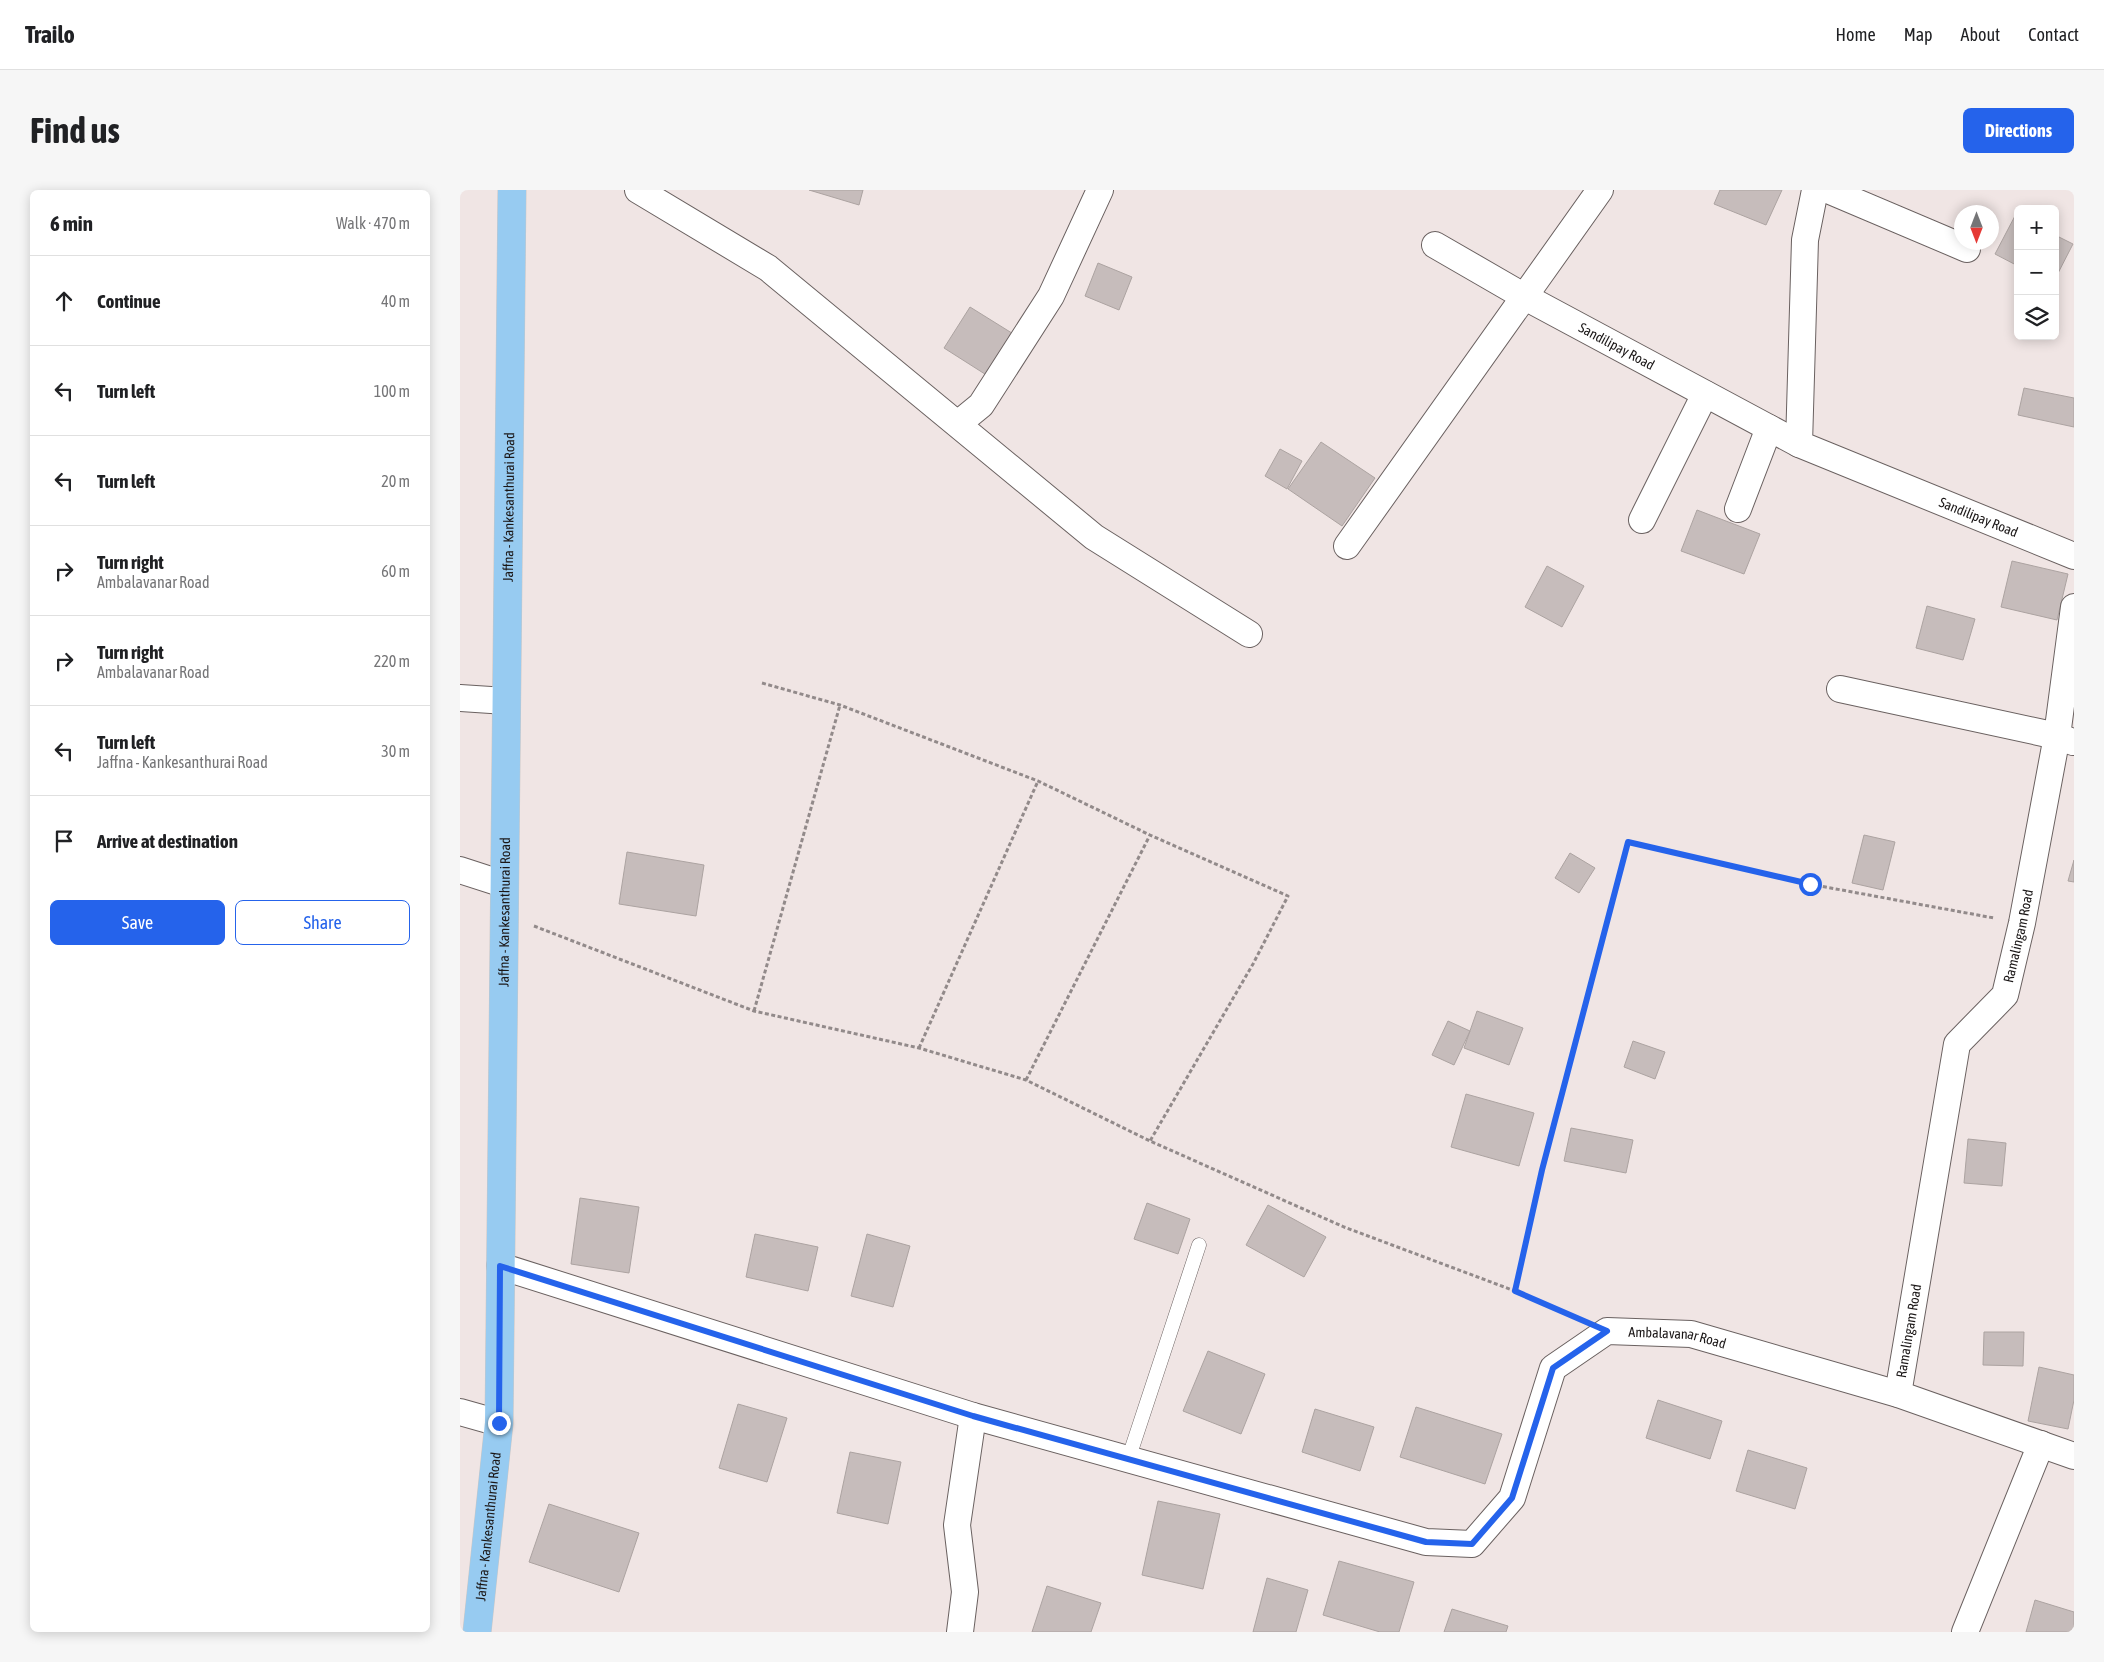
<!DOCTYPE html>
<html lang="en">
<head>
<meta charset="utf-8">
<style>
	body { margin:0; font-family:"Asap Condensed",sans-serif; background:#f6f6f6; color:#202124 }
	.controls { position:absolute; right:15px; top:15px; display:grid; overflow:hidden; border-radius:8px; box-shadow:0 2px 12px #0003 }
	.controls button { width:45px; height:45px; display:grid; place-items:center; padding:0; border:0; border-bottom:1px solid #e0e0e0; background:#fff; color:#202124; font:25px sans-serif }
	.compass { position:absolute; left:1494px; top:15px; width:45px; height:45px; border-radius:50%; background:#fff; box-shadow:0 2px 12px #0003; rotate:180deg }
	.stop { position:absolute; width:15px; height:15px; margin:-11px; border:4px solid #2563eb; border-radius:50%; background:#fff }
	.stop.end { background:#2563eb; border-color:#fff; box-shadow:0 1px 5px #0008 }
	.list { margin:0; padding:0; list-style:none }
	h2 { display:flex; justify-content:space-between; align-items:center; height:65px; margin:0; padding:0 20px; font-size:21px }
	h2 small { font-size:16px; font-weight:400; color:#757577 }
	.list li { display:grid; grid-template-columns:32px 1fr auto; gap:15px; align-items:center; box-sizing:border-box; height:90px; padding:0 20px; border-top:1px solid #e0e0e0 }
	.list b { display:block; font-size:19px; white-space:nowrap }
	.list p { margin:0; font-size:16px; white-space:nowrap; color:#757577 }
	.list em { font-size:16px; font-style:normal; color:#757577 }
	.actions { display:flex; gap:10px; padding:15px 20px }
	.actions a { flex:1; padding:11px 0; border:1px solid #2563eb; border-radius:8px; text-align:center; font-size:18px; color:#2563eb }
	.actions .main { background:#2563eb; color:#fff }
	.icon { flex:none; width:28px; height:28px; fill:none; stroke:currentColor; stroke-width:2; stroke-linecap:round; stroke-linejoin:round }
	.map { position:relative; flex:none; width:1614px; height:1442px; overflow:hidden; border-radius:8px }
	header { display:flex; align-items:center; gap:30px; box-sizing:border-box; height:70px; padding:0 25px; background:#fff; border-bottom:1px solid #e0e0e0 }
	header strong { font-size:24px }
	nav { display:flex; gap:28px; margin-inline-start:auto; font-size:18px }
	.intro { display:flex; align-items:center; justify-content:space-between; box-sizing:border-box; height:120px; padding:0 30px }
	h1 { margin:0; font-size:35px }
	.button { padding:12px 22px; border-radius:8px; background:#2563eb; color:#fff; font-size:18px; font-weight:700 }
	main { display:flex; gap:30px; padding:0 30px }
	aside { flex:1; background:#fff; border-radius:8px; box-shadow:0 2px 12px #0003 }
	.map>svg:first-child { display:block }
</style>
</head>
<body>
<header>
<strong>Trailo</strong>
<nav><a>Home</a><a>Map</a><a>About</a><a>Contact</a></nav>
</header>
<div class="intro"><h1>Find us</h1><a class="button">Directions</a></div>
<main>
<aside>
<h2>6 min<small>Walk · 470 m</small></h2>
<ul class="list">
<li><svg class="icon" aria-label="ahead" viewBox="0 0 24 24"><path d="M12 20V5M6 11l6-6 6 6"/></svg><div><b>Continue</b></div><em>40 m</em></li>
<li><svg class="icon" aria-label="left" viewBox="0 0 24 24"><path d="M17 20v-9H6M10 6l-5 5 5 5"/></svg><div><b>Turn left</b></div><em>100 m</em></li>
<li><svg class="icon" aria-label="left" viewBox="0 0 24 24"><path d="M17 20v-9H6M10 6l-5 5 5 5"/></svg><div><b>Turn left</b></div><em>20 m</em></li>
<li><svg class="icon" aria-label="right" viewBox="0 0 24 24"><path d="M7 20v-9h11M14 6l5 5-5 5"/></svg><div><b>Turn right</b><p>Ambalavanar Road</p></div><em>60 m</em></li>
<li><svg class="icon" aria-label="right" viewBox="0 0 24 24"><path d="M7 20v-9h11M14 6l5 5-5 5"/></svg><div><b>Turn right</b><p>Ambalavanar Road</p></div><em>220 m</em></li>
<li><svg class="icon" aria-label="left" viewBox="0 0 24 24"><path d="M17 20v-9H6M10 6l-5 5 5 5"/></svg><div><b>Turn left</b><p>Jaffna - Kankesanthurai Road</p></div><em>30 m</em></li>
<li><svg class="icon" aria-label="arrive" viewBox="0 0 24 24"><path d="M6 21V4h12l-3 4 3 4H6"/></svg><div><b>Arrive at destination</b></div></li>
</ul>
<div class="actions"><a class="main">Save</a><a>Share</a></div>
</aside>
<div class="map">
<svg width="1614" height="1442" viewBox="0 0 1614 1442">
	<rect width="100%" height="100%" fill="#f0e5e4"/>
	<path fill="#c6bcbb" stroke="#aca3a1" d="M349,0H403L399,15Z
		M1260,0H1322L1306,35L1254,14Z
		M1556,24L1558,26V76L1535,64Z
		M1595,45L1613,54L1595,89Z
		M638,73L672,87L659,120L625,106Z
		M510,117L555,145L528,186L484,158Z
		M1564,198L1614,208V237L1558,225Z
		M861,252L915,288L882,336L828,299Z
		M820,259L842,271L827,299L805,286Z
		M1237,320L1300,344L1284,384L1221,361Z
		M1552,371L1608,384L1597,430L1541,417Z
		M1087,376L1124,396L1102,437L1065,417Z
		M1467,416L1515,429L1503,470L1456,458Z
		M1404,645L1435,652L1423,700L1392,693Z
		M167,662L244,675L236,726L159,714Z
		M1110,663L1135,678L1119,703L1095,688Z
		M1614,670V692L1608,691Z
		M1017,821L1063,838L1049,875L1004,858Z
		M988,831L1010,841L994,875L972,865Z
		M1173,851L1205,862L1195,889L1164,877Z
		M1006,904L1074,923L1059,976L991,957Z
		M1111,938L1173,950L1166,983L1104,971Z
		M1508,949L1546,953L1542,996L1504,993Z
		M120,1008L179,1017L169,1083L111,1074Z
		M687,1013L730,1029L718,1064L674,1049Z
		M808,1015L866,1047L844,1087L786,1055Z
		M295,1044L358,1057L348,1101L286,1087Z
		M407,1044L450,1056L433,1117L391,1106Z
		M1524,1142H1564L1563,1176L1523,1175Z
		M748,1161L805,1184L781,1244L723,1221Z
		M1579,1177L1614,1185V1210L1608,1239L1568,1231Z
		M1198,1210L1262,1231L1250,1269L1186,1248Z
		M278,1214L327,1228L307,1292L259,1278Z
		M956,1217L1042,1244L1025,1294L940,1267Z
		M855,1219L914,1237L900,1281L842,1262Z
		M1288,1260L1347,1278L1335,1319L1276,1301Z
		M390,1262L441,1272L428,1334L377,1323Z
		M698,1311L760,1324L743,1399L682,1385Z
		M89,1314L179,1343L159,1402L69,1372Z
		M879,1371L954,1392L939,1442H920L863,1425Z
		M807,1388L848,1400L836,1442H793Z
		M587,1396L641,1413L631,1442H572Z
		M1575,1410L1614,1422V1442H1566Z
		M992,1419L1048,1436L1046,1442H984Z"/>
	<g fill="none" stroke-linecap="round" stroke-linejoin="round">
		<g stroke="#6a6160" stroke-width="15">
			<path id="lane" d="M668,1270L739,1055"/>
		</g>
		<g stroke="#6a6160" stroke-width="28">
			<g id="street">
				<path d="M178,0L308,78L634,347L789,444"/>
				<path id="s1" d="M1355,0L1345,50L1339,254L1614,366"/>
				<path d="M1368,0L1507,59"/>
				<path id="s2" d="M975,55L1065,107L1339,254"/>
				<path d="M499,233L521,215L591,106L640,0"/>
				<path d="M1278,319L1309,238"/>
				<path d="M1182,330L1245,204"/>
				<path d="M887,356L1140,0"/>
				<path d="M1380,499L1597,546L1613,552"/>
				<path d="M0,508L46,511"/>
				<path d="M0,680L43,694"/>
				<path id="s3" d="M40,1076L513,1226L966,1352L1012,1354L1052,1308L1093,1178L1147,1141L1231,1144L1438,1204L1614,1266"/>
				<path id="s4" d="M1438,1204L1497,854L1545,805L1562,733L1597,546L1614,417"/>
				<path d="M0,1222L39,1233"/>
				<path d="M500,1442L505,1402L497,1335L513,1226"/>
				<path d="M1505,1442L1581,1254"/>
			</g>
		</g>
		<g stroke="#c8c7c7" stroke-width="29">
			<g id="primary">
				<path id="s5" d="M17,1442L39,1233L52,0"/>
			</g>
		</g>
		<path stroke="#928a8a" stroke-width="3" stroke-dasharray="4 2.5" stroke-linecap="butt" d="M302,493L380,515L578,591L690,645L828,706L793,774L690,951
			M74,736L294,821L459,858L566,890L690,951L884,1037L1055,1101L1116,1128
			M294,821L380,515
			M459,858L578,591
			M566,890L690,645
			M1055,1101L1082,980L1168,652L1349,694L1534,728"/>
		<use href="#lane" stroke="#fff" stroke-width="14"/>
		<use href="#street" stroke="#fff" stroke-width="26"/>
		<use href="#primary" stroke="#97cbf1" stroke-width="28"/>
	</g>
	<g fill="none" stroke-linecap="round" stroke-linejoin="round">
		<path stroke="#2563eb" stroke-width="6" d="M39,1233L40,1076L513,1226L966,1352L1012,1354L1052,1308L1093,1178L1147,1141L1055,1101L1082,980L1168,652L1350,694"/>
	</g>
	<g text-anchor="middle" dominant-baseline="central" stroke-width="4.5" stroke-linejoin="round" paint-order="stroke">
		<g font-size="14" fill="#1b1717" stroke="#f0e5e4">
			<text stroke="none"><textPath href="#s2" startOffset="208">Sandilipay Road</textPath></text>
			<text stroke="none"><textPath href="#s5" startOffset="1126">Jaffna - Kankesanthurai Road</textPath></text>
			<text stroke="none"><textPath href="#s1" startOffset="449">Sandilipay Road</textPath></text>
			<text stroke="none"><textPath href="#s5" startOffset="721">Jaffna - Kankesanthurai Road</textPath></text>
			<text stroke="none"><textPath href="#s4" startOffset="484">Ramalingam Road</textPath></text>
			<text stroke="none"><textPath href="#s4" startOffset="64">Ramalingam Road</textPath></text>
			<text stroke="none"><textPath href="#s3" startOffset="1346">Ambalavanar Road</textPath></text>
			<text stroke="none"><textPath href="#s5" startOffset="106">Jaffna - Kankesanthurai Road</textPath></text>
		</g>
	</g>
</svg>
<div class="controls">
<button>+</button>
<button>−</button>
<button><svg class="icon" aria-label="layers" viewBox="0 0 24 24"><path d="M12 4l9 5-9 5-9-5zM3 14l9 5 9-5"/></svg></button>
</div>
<svg class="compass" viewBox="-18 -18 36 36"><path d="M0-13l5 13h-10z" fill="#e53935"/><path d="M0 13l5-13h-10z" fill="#757577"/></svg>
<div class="stop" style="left:1350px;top:694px"></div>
<div class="stop end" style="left:39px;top:1233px"></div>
</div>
</main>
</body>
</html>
